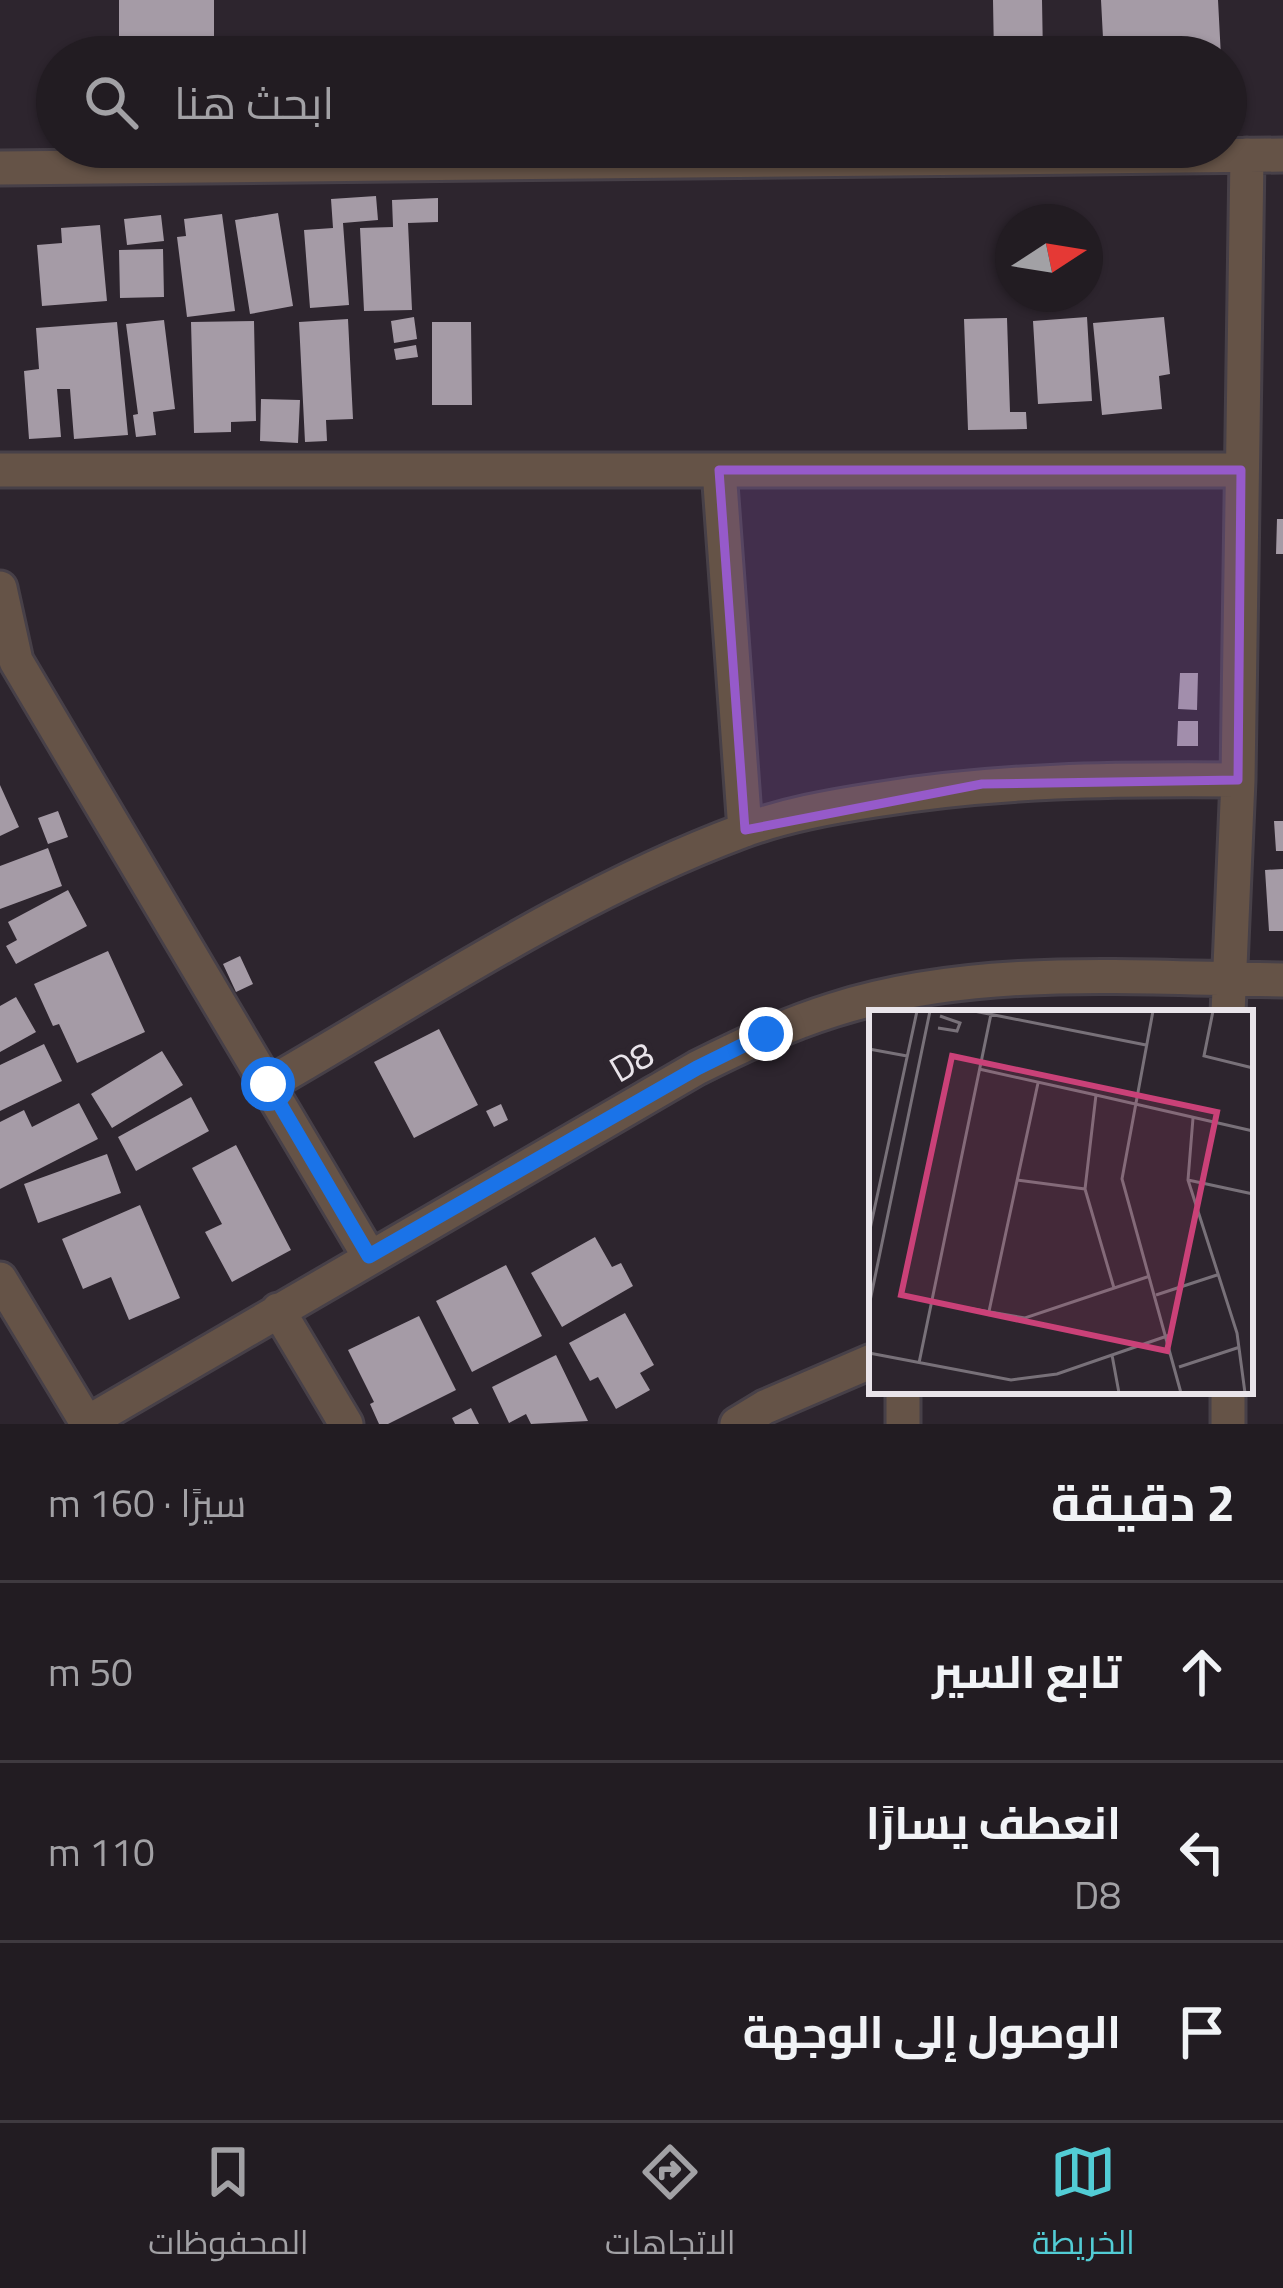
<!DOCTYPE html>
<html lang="ar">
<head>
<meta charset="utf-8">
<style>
	body { margin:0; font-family:"Titillium Web",Cairo,sans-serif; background:#2e292f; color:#f1f3f6; direction:rtl }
	.compass { position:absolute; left:995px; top:204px; width:108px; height:108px; border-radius:50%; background:#221c22; box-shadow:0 3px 9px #0004; rotate:78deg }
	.stop { position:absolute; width:36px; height:36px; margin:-27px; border:9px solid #1a73e8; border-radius:50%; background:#fff }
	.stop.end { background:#1a73e8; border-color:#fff; box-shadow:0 3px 12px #0008 }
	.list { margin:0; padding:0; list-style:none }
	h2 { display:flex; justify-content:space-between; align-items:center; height:156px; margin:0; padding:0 48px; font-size:51px }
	h2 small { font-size:39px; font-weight:400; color:#a2a1a5 }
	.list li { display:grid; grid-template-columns:78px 1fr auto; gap:36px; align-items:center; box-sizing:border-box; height:180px; padding:0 48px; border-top:3px solid #3f3a40 }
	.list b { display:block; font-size:45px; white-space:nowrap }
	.list p { margin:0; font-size:39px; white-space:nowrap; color:#a2a1a5 }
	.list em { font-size:39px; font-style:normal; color:#a2a1a5 }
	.icon { flex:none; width:66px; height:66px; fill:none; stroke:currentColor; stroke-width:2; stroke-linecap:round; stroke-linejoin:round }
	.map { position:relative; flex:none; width:1283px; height:1424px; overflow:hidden; direction:ltr }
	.search { position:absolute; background:#221c22; box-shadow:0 3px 9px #0004; left:36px; right:36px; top:36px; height:132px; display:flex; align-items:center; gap:30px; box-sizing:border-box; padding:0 42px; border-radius:66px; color:#a2a1a5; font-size:45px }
	.sheet { height:696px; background:#221c22 }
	nav { display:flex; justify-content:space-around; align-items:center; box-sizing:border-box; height:168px; border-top:3px solid #3f3a40; background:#221c22; font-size:33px; color:#a2a1a5 }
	nav a { display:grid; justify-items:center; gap:6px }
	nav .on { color:#52ccd5 }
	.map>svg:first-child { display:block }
</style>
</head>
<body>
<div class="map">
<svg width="1283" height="1424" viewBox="0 0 1283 1424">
	<rect width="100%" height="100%" fill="#2d252e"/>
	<path fill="#a59ba6" d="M119,0H214V57H119Z
		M993,0H1042L1043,57H994Z
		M1101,0H1218L1221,57H1104Z
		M376,196L378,220L343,223L349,305L310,308L304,230L333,228L331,199Z
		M438,198V222L408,223L412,310L364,311L360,228L393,227L392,200Z
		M278,213L293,306L250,314L235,220Z
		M222,214L235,311L187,317L177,237L186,236L184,219Z
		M161,215L164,241L127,245L124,219Z
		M100,225L107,301L42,306L37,245L62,243L61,228Z
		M163,249L164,297L120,298L119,250Z
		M414,317L417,339L394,343L391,321Z
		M1087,317L1092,401L1038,404L1033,321Z
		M1164,317L1170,374L1159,376L1162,409L1102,415L1093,323Z
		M1007,318L1010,412H1026L1027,429L968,430L964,319Z
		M348,319L353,419L326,420L327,441L305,442L299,322Z
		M164,320L175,409L153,412L156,435L136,437L133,415L138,414L126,324Z
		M254,321L256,421L231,422V432L194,433L191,322Z
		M117,322L128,435L74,439L70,389H57L61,437L29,439L24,371L39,369L36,328Z
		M432,322H471L472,405H432Z
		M416,345L418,357L396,360L394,349Z
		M261,399L300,400L298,443L260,441Z
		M1277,519H1283V554H1276Z
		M1180,673H1198L1197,710L1178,709Z
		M1178,721H1198V746H1177Z
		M0,785L19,827L0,836Z
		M58,811L68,837L48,844L38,818Z
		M1274,821H1283V851H1276Z
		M48,848L62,886L0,909V866Z
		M1283,869V931H1269L1265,870Z
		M68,890L87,926L16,964L6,946L17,940L8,922Z
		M108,951L145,1032L77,1063L59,1024L53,1026L34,984Z
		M240,956L253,984L236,992L223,964Z
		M16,997L36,1032L0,1052V1006Z
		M439,1029L478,1105L414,1138L374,1062Z
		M44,1044L62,1081L0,1111V1065Z
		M162,1051L183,1085L112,1128L91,1094Z
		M191,1097L209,1131L136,1171L118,1137Z
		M79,1103L98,1139L0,1189V1122L24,1110L32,1127Z
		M501,1104L508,1120L494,1127L486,1111Z
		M236,1145L291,1250L232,1282L205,1232L222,1224L192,1168Z
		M107,1154L121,1193L38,1223L24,1184Z
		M140,1205L180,1298L129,1320L111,1277L83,1289L62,1239Z
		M595,1237L612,1267L621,1263L633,1286L562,1327L531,1273Z
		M506,1265L542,1336L472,1372L436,1301Z
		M625,1313L654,1365L640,1373L650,1390L616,1409L598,1377L590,1381L569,1343Z
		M419,1316L456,1390L388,1424H379L370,1404L374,1402L348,1350Z
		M556,1355L588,1421L531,1424L526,1414L509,1423L492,1387Z
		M471,1408L479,1424H455L452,1418Z"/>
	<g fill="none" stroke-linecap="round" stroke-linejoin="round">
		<g stroke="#474048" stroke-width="39">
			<path id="street" d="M0,168L1283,155
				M0,470H1241
				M719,470L745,830
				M0,588L16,661L369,1256
				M1228,1013L1238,780
				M269,1084C422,996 575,893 742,831C785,815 830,807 875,800C996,780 1115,779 1238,780L1247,155
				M0,1279L87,1423
				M278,1310L346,1424
				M85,1424L697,1068C741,1046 785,1025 833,1010C976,964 1135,978 1283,980
				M737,1424L765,1407L872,1361
				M903,1424V1391
				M1228,1424V1391"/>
		</g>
		<use href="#street" stroke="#655347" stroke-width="33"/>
	</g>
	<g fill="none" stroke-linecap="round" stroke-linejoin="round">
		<path stroke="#1a73e8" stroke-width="15" d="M268,1084L369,1256L697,1068L766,1034"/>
	</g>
	<path fill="#965aca" fill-opacity="0.2" stroke="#965aca" stroke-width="9" stroke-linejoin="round" d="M719,470H1241L1238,780L982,784L745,830Z"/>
	<g text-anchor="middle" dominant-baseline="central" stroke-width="12" stroke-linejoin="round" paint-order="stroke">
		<g font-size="36" fill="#e9e4ea" stroke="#2d252e">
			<text transform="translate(631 1061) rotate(-30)">D8</text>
		</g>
	</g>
	<g transform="translate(869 1010)">
		<rect width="384" height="384" fill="#2d252e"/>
		<path fill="none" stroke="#787179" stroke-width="3" d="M105,1L277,35M284,1L253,169L312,383M344,1L335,46L384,58M69,18L88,21L91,13L71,6M0,39L38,46M110,59L227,85L216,179L245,278M227,85L384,121M324,108L319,170L368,323L376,383M148,170L216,179M319,170L384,184M0,224L48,1M287,285L348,265M63,292L156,308L281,266M0,296L61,1M119,306L169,73M0,343L142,370L188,364L301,325M243,345L250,383M50,353L122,4M310,357L371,337"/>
		<path fill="#ca4178" fill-opacity="0.15" stroke="#ca4178" stroke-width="6" d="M83,46L348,102L298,341L32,285Z"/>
		<rect width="384" height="384" fill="none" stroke="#e9e4ea" stroke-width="6"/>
	</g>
</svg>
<svg class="compass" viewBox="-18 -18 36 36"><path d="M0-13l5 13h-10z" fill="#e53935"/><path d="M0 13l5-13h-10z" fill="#a2a1a5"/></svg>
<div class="stop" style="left:268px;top:1084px"></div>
<div class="stop end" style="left:766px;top:1034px"></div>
<div class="search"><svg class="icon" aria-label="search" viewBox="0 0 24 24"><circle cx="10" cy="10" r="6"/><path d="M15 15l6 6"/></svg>ابحث هنا</div>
</div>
<section class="sheet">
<h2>2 دقيقة<small>سيرًا · 160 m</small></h2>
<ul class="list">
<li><svg class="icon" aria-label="ahead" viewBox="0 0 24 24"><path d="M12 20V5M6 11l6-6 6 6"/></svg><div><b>تابع السير</b></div><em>50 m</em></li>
<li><svg class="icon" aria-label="left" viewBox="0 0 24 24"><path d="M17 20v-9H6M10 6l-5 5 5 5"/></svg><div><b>انعطف يسارًا</b><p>D8</p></div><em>110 m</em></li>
<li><svg class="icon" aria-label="arrive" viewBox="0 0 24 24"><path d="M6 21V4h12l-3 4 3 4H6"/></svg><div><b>الوصول إلى الوجهة</b></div></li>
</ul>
</section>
<nav>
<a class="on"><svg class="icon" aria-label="map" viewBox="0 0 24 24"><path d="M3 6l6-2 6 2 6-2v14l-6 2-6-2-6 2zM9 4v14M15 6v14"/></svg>الخريطة</a>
<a><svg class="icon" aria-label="directions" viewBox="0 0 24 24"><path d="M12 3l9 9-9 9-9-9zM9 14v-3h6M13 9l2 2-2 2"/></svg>الاتجاهات</a>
<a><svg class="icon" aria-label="saved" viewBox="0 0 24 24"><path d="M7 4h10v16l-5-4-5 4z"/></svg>المحفوظات</a>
</nav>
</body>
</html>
